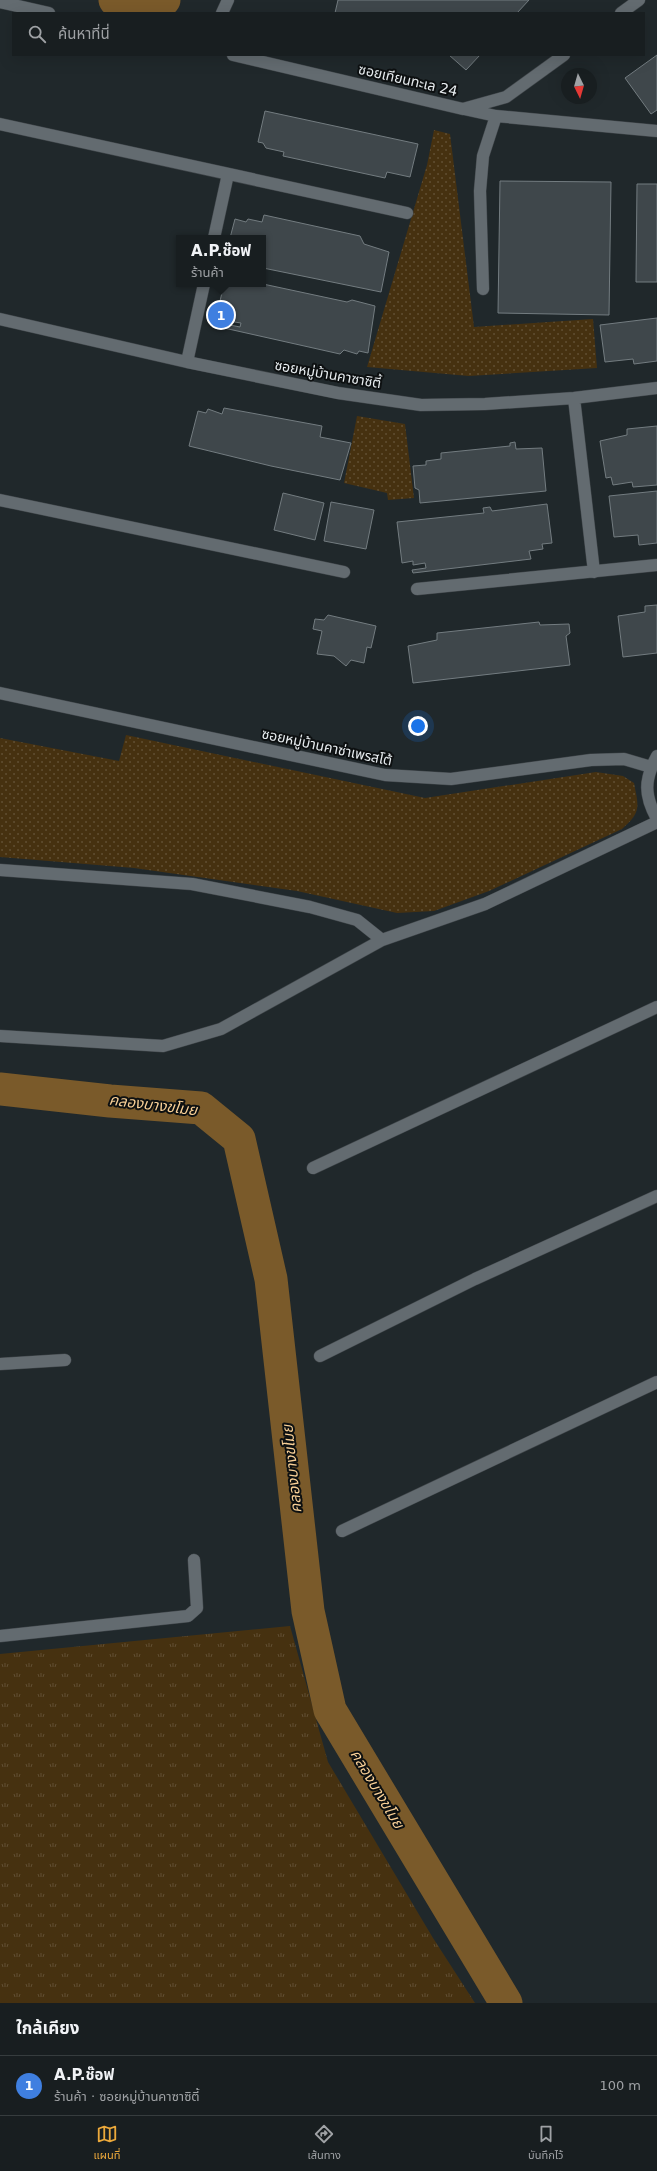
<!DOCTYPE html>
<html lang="th">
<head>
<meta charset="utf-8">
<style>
	body { margin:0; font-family:"DejaVu Sans","Noto Sans Thai",sans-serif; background:#212729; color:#f1f3f6 }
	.compass { position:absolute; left:561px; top:68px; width:36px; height:36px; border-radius:50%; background:#181e20; box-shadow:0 4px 16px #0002; rotate:175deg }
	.you { position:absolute; left:418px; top:726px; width:14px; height:14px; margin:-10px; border:3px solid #fff; border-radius:50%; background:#1a73e8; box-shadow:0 0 0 6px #1a73e833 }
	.badge { display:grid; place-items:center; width:26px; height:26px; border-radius:50%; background:#eca93b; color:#fff; font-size:13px; font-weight:700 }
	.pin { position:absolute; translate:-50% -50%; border:2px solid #fff; box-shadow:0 1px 4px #0006 }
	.popup { position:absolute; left:176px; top:235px; width:90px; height:52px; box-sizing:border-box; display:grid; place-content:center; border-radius:0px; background:#181e20; filter:drop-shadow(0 1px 3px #0005); font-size:13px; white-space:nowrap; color:#9fa2a5 }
	.popup b { font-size:15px; color:#f1f3f6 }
	.popup::after { content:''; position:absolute; left:50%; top:100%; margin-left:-8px; border:8px solid transparent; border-top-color:#181e20 }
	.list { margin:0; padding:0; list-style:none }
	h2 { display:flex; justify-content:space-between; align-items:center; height:52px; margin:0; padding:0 16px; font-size:17px }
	h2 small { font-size:13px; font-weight:400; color:#9fa2a5 }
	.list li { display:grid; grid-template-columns:26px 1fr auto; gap:12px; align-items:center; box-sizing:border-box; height:60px; padding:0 16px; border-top:1px solid #363c3e }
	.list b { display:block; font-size:15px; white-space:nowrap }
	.list p { margin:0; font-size:13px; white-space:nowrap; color:#9fa2a5 }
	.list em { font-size:13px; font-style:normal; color:#9fa2a5 }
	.icon { flex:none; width:22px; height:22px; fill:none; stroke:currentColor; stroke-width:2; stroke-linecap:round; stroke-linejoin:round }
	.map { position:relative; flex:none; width:657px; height:2003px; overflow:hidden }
	.search { position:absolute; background:#181e20; box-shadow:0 4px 16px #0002; left:12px; right:12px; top:12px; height:44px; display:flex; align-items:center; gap:10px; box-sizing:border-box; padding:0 14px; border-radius:0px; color:#9fa2a5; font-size:15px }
	.sheet { height:112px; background:#181e20 }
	nav { display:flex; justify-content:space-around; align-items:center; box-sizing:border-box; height:56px; border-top:1px solid #363c3e; background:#181e20; font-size:11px; color:#9fa2a5 }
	nav a { display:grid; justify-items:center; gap:2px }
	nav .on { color:#eca93b }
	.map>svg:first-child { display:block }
</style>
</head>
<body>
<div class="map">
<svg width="657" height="2003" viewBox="0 0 657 2003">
	<defs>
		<pattern id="grass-tufts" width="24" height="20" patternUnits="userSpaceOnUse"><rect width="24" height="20" fill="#463110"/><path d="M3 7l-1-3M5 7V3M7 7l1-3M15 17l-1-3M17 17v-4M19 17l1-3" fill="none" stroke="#614f33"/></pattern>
		<pattern id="garden-dots" width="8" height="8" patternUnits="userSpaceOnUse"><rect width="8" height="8" fill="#463110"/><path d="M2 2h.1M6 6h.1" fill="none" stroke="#614f33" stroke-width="1.8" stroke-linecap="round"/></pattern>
	</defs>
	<rect width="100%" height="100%" fill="#20282b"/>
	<path fill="url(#grass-tufts)" d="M290,1626L328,1762L433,1938L475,2003H0V1654Z"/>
	<path fill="url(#garden-dots)" d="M434,130L450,134L474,327L593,319L597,368L469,376L367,367L427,165Z
		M357,416L405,424L414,498L388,500L387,493L344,483Z
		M126,735L425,798L596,772L623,776L634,783C639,808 641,812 622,829L489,891L434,911L397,913L297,891L134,868L0,857V738L119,761Z"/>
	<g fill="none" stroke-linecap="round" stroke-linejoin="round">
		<path stroke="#7a5a2a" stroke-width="33" d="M115,0L122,2L164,0
			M0,1089L110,1101L201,1108L239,1139L271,1279L308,1611L330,1710L506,2003"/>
	</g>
	<path fill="#3f474b" stroke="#737c80" d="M338,0H529L517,13H335Z
		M449,55H480L466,70Z
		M657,55V110L651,114L625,78Z
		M265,111L418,144L410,177L387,172L385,178L283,156L284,152L266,148L263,143L258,142Z
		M500,181L611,182L609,315L498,313Z
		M637,184H657V282H636Z
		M264,215L360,236L364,244L389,252L381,292L263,268V238H230L235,219L246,222L248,219L262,222Z
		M224,284H263L347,302L352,300L375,306L368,353L359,351L357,354L344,350L340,354L224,328L225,324L240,327L241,323L228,321L227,317L217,314Z
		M657,318V361L634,364L633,359L605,362L600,325Z
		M224,408L322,426L320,437L351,443L340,480L271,466L189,446L198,411L206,413L208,409L222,414Z
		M657,426V485L633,487L632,482L613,485L611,477L606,478L600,441L627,435V429Z
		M515,442L516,449L542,448L546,491L420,503L419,490L415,488L413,466L426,465V461L441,459V453L510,446V443Z
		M657,491V543L639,545L638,535L614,537L609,496Z
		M283,493L324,503L315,540L274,530Z
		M331,502L374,510L366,549L324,541Z
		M547,504L552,543L542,544L543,549L529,551L531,559L413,573L412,570L426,568L425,563L413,565V561L402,563L397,522L484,513L483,508L490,507L492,511Z
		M657,605V653L623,657L618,616L645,612V606Z
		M328,615L376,626L371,648L367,647L364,663L351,660L346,666L334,656L317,654L322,631L313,629L315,619L324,620Z
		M539,622L540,625L569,624L570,633L566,636L570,665L413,683L408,646L437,640V633Z"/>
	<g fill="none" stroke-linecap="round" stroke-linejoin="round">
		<g stroke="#3f4549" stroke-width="13">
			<path id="minor" d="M0,2L49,13
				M222,13L228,0
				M621,13L639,0
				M233,55L463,109L506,97L564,55
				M464,109L496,116L657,131
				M0,124L407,213
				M214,238L228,174
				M483,289L480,191L483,156L496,116
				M0,319L187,362L338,393L421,405L485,404L574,398L657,388
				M187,362L204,284
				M574,398L594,572
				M0,500L344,572
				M417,589L657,565
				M0,693L385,775L451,779L591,760L624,759L651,767
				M657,756C644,780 644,795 657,819
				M0,870L192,884L310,907L357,920L382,940
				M0,1036L163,1046L221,1029L382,940L485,904L657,822
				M313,1168L657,1007
				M320,1356L475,1279L657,1196
				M0,1364L65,1360
				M342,1531L657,1382
				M0,1636L188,1616L197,1608L194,1560"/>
		</g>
		<use href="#minor" stroke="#636b70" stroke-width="12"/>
	</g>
	<g text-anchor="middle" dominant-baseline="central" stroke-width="4" stroke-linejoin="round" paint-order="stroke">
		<g font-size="14" fill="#e7ecef" stroke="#0d1011">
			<text transform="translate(408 80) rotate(13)">ซอยเทียนทะเล 24</text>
			<text transform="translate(328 374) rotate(10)">ซอยหมู่บ้านคาซาซิตี้</text>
			<text transform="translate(327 747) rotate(12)">ซอยหมู่บ้านคาซ่าเพรสโต้</text>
		</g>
		<g font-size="15" font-style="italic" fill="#f9d097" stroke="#0d1011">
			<text transform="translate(153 1105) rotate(7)">คลองบางขโมย</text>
			<text transform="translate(292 1469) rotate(-96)">คลองบางขโมย</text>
			<text transform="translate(377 1789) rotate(59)">คลองบางขโมย</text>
		</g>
	</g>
</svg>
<svg class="compass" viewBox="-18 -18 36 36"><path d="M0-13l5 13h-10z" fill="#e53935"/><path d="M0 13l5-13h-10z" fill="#9fa2a5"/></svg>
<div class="you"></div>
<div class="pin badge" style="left:221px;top:315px;background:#3f7fe0">1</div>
<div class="popup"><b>A.P.ช๊อฟ</b>ร้านค้า</div>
<div class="search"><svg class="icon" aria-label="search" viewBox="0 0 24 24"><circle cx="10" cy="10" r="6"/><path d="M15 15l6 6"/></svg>ค้นหาที่นี่</div>
</div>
<section class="sheet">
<h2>ใกล้เคียง<small></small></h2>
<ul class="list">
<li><span class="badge" style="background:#3f7fe0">1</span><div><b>A.P.ช๊อฟ</b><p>ร้านค้า · ซอยหมู่บ้านคาซาซิตี้</p></div><em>100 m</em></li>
</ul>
</section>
<nav>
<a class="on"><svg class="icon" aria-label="map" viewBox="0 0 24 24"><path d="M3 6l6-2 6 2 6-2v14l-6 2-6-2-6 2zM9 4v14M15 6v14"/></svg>แผนที่</a>
<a><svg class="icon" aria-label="directions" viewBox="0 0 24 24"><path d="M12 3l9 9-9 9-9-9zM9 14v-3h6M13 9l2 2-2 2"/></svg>เส้นทาง</a>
<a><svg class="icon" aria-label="saved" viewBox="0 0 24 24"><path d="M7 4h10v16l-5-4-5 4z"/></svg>บันทึกไว้</a>
</nav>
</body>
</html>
